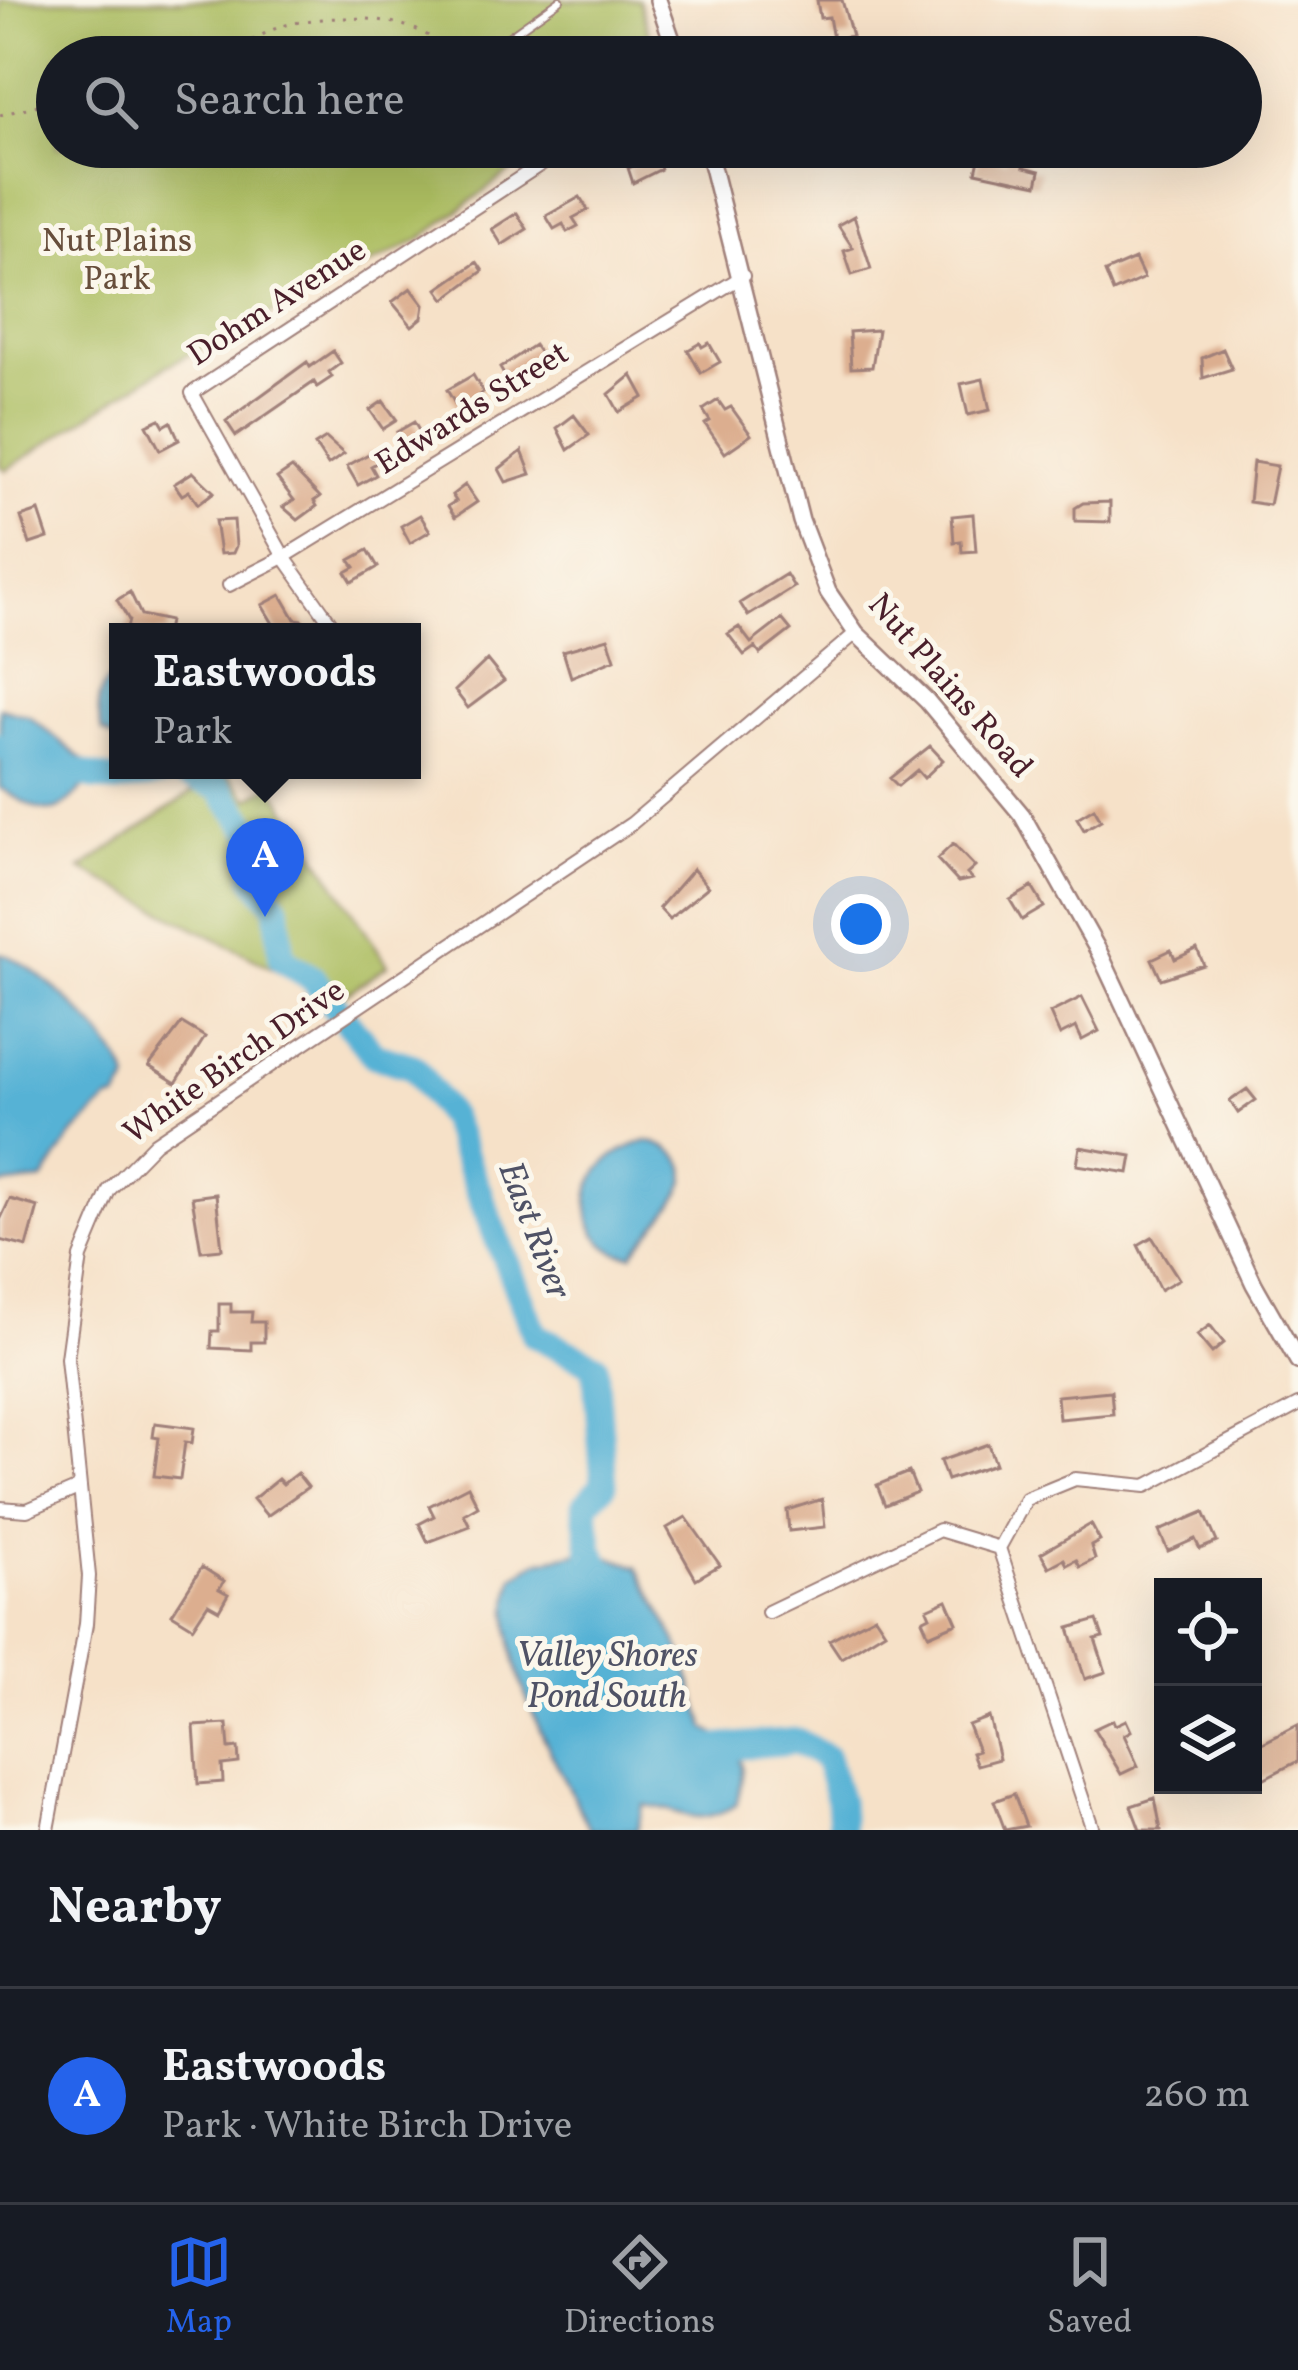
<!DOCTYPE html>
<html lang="en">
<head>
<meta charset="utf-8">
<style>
	body { margin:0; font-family:Vollkorn,serif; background:#20242c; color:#f1f3f6 }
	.controls { position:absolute; right:36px; bottom:36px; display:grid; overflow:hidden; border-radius:0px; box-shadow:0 12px 48px #0002 }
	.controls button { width:108px; height:108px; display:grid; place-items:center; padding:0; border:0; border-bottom:3px solid #363941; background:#171b24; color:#f1f3f6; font:60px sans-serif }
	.you { position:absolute; left:861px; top:924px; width:42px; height:42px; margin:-30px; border:9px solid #fff; border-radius:50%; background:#1a73e8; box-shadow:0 0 0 18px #1a73e833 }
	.badge { display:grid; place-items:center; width:78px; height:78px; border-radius:50%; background:#2563eb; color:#fff; font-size:39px; font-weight:700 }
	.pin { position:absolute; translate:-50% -99px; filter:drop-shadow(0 3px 6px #0008) }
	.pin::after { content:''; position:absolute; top:63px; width:42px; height:36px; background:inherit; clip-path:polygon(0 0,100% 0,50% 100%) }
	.popup { position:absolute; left:109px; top:623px; width:312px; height:156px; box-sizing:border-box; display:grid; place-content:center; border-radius:0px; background:#171b24; filter:drop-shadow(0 3px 9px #0005); font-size:39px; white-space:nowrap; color:#9ea1a6 }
	.popup b { font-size:45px; color:#f1f3f6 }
	.popup::after { content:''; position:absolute; left:50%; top:100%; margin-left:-24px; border:24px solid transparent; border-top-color:#171b24 }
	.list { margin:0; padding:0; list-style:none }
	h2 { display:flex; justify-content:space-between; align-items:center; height:156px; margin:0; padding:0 48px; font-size:51px }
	h2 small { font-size:39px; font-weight:400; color:#9ea1a6 }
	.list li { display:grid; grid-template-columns:78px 1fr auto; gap:36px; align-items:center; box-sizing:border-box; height:216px; padding:0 48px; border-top:3px solid #363941 }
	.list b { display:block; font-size:45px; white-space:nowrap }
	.list p { margin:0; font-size:39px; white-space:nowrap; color:#9ea1a6 }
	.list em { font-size:39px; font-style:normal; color:#9ea1a6 }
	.icon { flex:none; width:66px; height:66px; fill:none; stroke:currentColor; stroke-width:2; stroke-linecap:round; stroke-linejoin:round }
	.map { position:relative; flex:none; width:1298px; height:1830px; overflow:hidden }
	.search { position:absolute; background:#171b24; box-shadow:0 12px 48px #0002; left:36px; right:36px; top:36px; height:132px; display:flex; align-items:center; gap:30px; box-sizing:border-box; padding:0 42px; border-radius:66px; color:#9ea1a6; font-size:45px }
	.sheet { height:372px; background:#171b24 }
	nav { display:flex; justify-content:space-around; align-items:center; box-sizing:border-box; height:168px; border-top:3px solid #363941; background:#171b24; font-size:33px; color:#9ea1a6 }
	nav a { display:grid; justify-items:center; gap:6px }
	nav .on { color:#2563eb }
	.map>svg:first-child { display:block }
</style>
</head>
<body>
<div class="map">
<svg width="1298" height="1830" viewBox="0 0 1298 1830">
	<rect width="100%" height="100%" fill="#fbf7ec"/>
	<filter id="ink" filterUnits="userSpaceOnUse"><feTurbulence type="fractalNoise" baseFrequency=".00833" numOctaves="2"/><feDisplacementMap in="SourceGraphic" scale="24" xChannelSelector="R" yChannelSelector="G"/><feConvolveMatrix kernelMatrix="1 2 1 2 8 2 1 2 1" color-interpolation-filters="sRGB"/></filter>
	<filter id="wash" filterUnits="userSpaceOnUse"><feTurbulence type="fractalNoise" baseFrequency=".004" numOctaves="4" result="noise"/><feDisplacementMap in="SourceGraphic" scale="48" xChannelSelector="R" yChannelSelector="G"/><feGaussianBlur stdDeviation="2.7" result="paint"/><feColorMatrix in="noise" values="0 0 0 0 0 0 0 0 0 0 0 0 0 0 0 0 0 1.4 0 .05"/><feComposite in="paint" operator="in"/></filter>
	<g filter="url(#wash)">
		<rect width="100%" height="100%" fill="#f6e1c8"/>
		<path fill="#acbd60" stroke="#7b6e46" stroke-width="3" d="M0,0H639L656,57H57V147H543L419,240L168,365L6,470L0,466Z
			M224,770L249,799L271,785L388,965L336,1001L81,869Z"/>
		<path fill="#57b2d5" stroke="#506880" stroke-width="3" d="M118,673V740L102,731C96,706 95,687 118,673Z
			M0,708L29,716L92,767L93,777C54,819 52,820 0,788Z
			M0,953C39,964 116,1041 129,1080L117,1099L109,1100L71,1137L43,1180L0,1185Z
			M648,1141C729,1163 658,1218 633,1254C585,1259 556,1164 648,1141Z
			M591,1550L638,1567L681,1650L706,1728C745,1752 748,1761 736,1805C691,1830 687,1809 643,1805L637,1830H590C556,1756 490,1661 514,1577L538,1561Z"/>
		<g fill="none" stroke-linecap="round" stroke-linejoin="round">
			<path stroke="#57b2d5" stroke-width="27" d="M0,746L93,777L116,781L176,771L218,787L253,833L255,878L277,906L282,959L312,978L374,1055L414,1067L450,1118L535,1335L595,1365L604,1484L585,1505L591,1550L607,1580
				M699,1749L797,1741L826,1758L839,1801L841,1830"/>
		</g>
		<g id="blocks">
			<path fill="#dcae8f" d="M817,0H842L852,36L833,39L829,17L820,18Z
				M630,147H653L661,169L633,183L628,168L636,165Z
				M1008,147H1028L1024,167L1040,171L1037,185L976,172L980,155L1006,161Z
				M580,197L588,210L573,218L578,226L567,232L563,224L554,229L546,216Z
				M517,213L527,229L502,245L492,229Z
				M854,216L871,269L852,275L844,251L853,248L838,225Z
				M1135,259L1144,278L1113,292L1105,272Z
				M477,262L483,271L445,299L438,289Z
				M411,288L424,305L422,318L412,326L392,302Z
				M878,330L872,367L851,368L849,332Z
				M700,343L702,347L709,343L720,362L701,373L688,350Z
				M534,345L544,359L509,383L500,368Z
				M1223,349L1232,369L1203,378L1202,358Z
				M333,351L341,363L329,372L332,377L317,387L314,382L236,436L226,421L307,362L310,367Z
				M473,375L483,392L460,412L447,390Z
				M632,375L644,397L619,412L609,394Z
				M983,379L990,410L968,415L961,384Z
				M718,400L725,410L731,407L751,435L725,453L705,424L710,421L703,410Z
				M383,401L397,420L383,429L370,410Z
				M574,415L589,435L568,450L557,428Z
				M160,419L164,426L171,422L179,440L160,450L147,425Z
				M414,422L425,441L410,449L397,432Z
				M326,438L344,454L328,465L315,445Z
				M522,451L531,474L506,482L499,469Z
				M372,452L378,462L371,466L376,475L358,485L347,466Z
				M1253,462L1277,466L1269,505L1249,502Z
				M292,468L320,497L314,501L317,506L298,520L283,507L294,500L277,478Z
				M193,472L214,492L198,504L189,491L182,495L174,484Z
				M465,485L477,502L455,517L448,506L456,501L452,495Z
				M1110,502V522L1075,521V508L1083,503Z
				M39,511L48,538L30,544L21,517Z
				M973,514L976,551L962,552L961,541L954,542L952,516Z
				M420,515L430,531L410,543L401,526Z
				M234,520L236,546L233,553L220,554L215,521Z
				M368,550L378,567L352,582L346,572L355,567L350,560Z
				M786,574L794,587L748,616L740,603Z
				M130,592L141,615L169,621L167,632H126L129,620L117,600Z
				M281,595L295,619L302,620L309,632H278L262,605Z
				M782,619L791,630L760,654L755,647L744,655L728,634L739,627L751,643Z
				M608,638L615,659L571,677L563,651Z
				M487,660L504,681L468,708L455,691Z
				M930,746L943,760L924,778L917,770L898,786L890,778Z
				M1094,808L1101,820L1084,830L1077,818Z
				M953,844L975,867L967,874L972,879L958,882L937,859Z
				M693,869L708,887L669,919L659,908Z
				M1032,887L1044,907L1022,920L1010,900Z
				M1197,949L1204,965L1161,979L1152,959L1171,950L1175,959Z
				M1082,997L1099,1031L1082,1040L1076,1027L1060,1035L1050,1013Z
				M182,1023L205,1037L176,1083L149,1066Z
				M1247,1089L1256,1100L1238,1113L1230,1101Z
				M1080,1147L1132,1156L1129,1173L1077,1165Z
				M216,1194L222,1249L201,1251L192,1197Z
				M10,1199L38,1207L27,1247L0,1240V1220Z
				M1152,1237L1179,1279L1160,1290L1138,1245Z
				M219,1304H231V1312H252L251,1322H264V1342H251V1350L211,1348L212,1331H219Z
				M1210,1325L1224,1343L1212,1353L1197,1335Z
				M1111,1391L1113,1414L1059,1419L1057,1396Z
				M155,1423L194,1428L192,1443L185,1442L180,1479L154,1476L159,1438L153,1437Z
				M988,1444L995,1464L947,1480L940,1461Z
				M909,1472L917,1492L885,1505L877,1485Z
				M297,1473L308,1487L267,1516L253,1499L278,1479L283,1484Z
				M468,1486L478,1506L464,1514L470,1526L428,1542L419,1524L434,1516L429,1506Z
				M822,1499L825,1527L789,1531L787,1510Z
				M1204,1512L1217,1542L1200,1549L1195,1539L1168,1551L1159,1531Z
				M686,1517L720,1565L696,1579L667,1528Z
				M1091,1524L1100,1541L1091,1546L1095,1559L1080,1567L1076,1560L1067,1565L1064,1559L1049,1567L1041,1553Z
				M202,1567L224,1581L219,1589L228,1594L219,1610L208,1604L193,1627L172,1614Z
				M947,1600L957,1623L929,1635L922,1620L930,1616L927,1609Z
				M875,1616L885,1631L841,1658L829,1640Z
				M1097,1620L1103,1637L1095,1639L1106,1672L1085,1679L1069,1628Z
				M989,1717L999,1759L977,1765L972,1753L978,1751L968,1725Z
				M1113,1720L1115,1725L1126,1720L1131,1731L1124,1735L1138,1766L1121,1774L1094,1729Z
				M227,1724L229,1749L238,1748L239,1763L222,1765L223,1782L198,1784L194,1726Z
				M1298,1725V1761L1253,1784V1748Z
				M1014,1794L1026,1826L1005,1830L994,1801Z
				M1155,1798L1161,1830H1140L1131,1806Z"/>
		</g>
	</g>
	<g filter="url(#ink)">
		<use href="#blocks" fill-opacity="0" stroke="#a0807a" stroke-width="3"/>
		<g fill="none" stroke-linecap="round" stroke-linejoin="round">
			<g stroke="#a0807a" stroke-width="10">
				<path id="service" d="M440,57L501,42
					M510,57L501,42L560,0"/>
			</g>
			<g stroke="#a0807a" stroke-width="16">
				<path id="minor" d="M229,585L284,557L743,276
					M337,632L284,557L192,393L567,147
					M0,1508L27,1510L76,1489
					M768,1612L939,1530L999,1548
					M48,1830L86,1624L89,1576L67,1358L81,1257L109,1190L155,1143L631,824L856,633
					M1093,1830L999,1548L1026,1499L1075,1479L1146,1486L1298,1405"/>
			</g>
			<g stroke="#a0807a" stroke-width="20">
				<path id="tertiary" d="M658,0L678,57
					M707,147L801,521L828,592L856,633L927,701L1022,815L1099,952L1254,1284L1298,1361"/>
			</g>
			<path stroke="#a0807a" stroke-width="3" stroke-dasharray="3 9" stroke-linecap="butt" d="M220,57C243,48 266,29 290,24C332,14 406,14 438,43
				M0,115L57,100"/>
			<use href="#service" stroke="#fff" stroke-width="6"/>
			<use href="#minor" stroke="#fff" stroke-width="12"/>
			<use href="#tertiary" stroke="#fff" stroke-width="15"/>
		</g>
	</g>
	<g text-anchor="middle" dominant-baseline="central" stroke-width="10" stroke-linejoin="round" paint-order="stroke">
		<g font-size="33" fill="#674e3b" stroke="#fbf7ec">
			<text x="117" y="243">Nut Plains<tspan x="117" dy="38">Park</tspan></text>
		</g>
		<g font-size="33" fill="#4a1f2b" stroke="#fbf7ec">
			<text transform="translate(278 304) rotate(-33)">Dohm Avenue</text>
			<text transform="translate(473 410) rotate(-32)">Edwards Street</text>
			<text transform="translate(949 687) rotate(49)">Nut Plains Road</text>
			<text transform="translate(235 1063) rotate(-35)">White Birch Drive</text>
		</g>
		<g font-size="36" font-style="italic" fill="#4f5266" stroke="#fbf7ec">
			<text transform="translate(533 1231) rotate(69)">East River</text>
			<text x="607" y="1657">Valley Shores<tspan x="607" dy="41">Pond South</tspan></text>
		</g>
	</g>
</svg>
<div class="controls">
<button><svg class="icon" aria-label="locate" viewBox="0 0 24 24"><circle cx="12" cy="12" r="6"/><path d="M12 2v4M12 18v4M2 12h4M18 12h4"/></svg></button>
<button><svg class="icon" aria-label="layers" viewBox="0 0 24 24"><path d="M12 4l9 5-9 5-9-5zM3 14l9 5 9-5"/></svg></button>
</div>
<div class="you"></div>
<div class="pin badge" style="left:265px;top:917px">A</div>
<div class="popup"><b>Eastwoods</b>Park</div>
<div class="search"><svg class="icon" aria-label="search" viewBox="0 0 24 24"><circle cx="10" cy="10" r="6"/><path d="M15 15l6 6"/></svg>Search here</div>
</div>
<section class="sheet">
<h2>Nearby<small></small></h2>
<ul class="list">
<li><span class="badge">A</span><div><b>Eastwoods</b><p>Park · White Birch Drive</p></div><em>260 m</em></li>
</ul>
</section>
<nav>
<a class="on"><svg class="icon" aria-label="map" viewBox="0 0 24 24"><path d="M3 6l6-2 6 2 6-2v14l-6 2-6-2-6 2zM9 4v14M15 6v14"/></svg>Map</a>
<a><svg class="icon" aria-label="directions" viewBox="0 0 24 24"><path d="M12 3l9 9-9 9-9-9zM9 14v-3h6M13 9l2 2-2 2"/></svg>Directions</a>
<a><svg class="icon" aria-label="saved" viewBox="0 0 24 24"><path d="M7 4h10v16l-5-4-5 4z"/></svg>Saved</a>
</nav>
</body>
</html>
